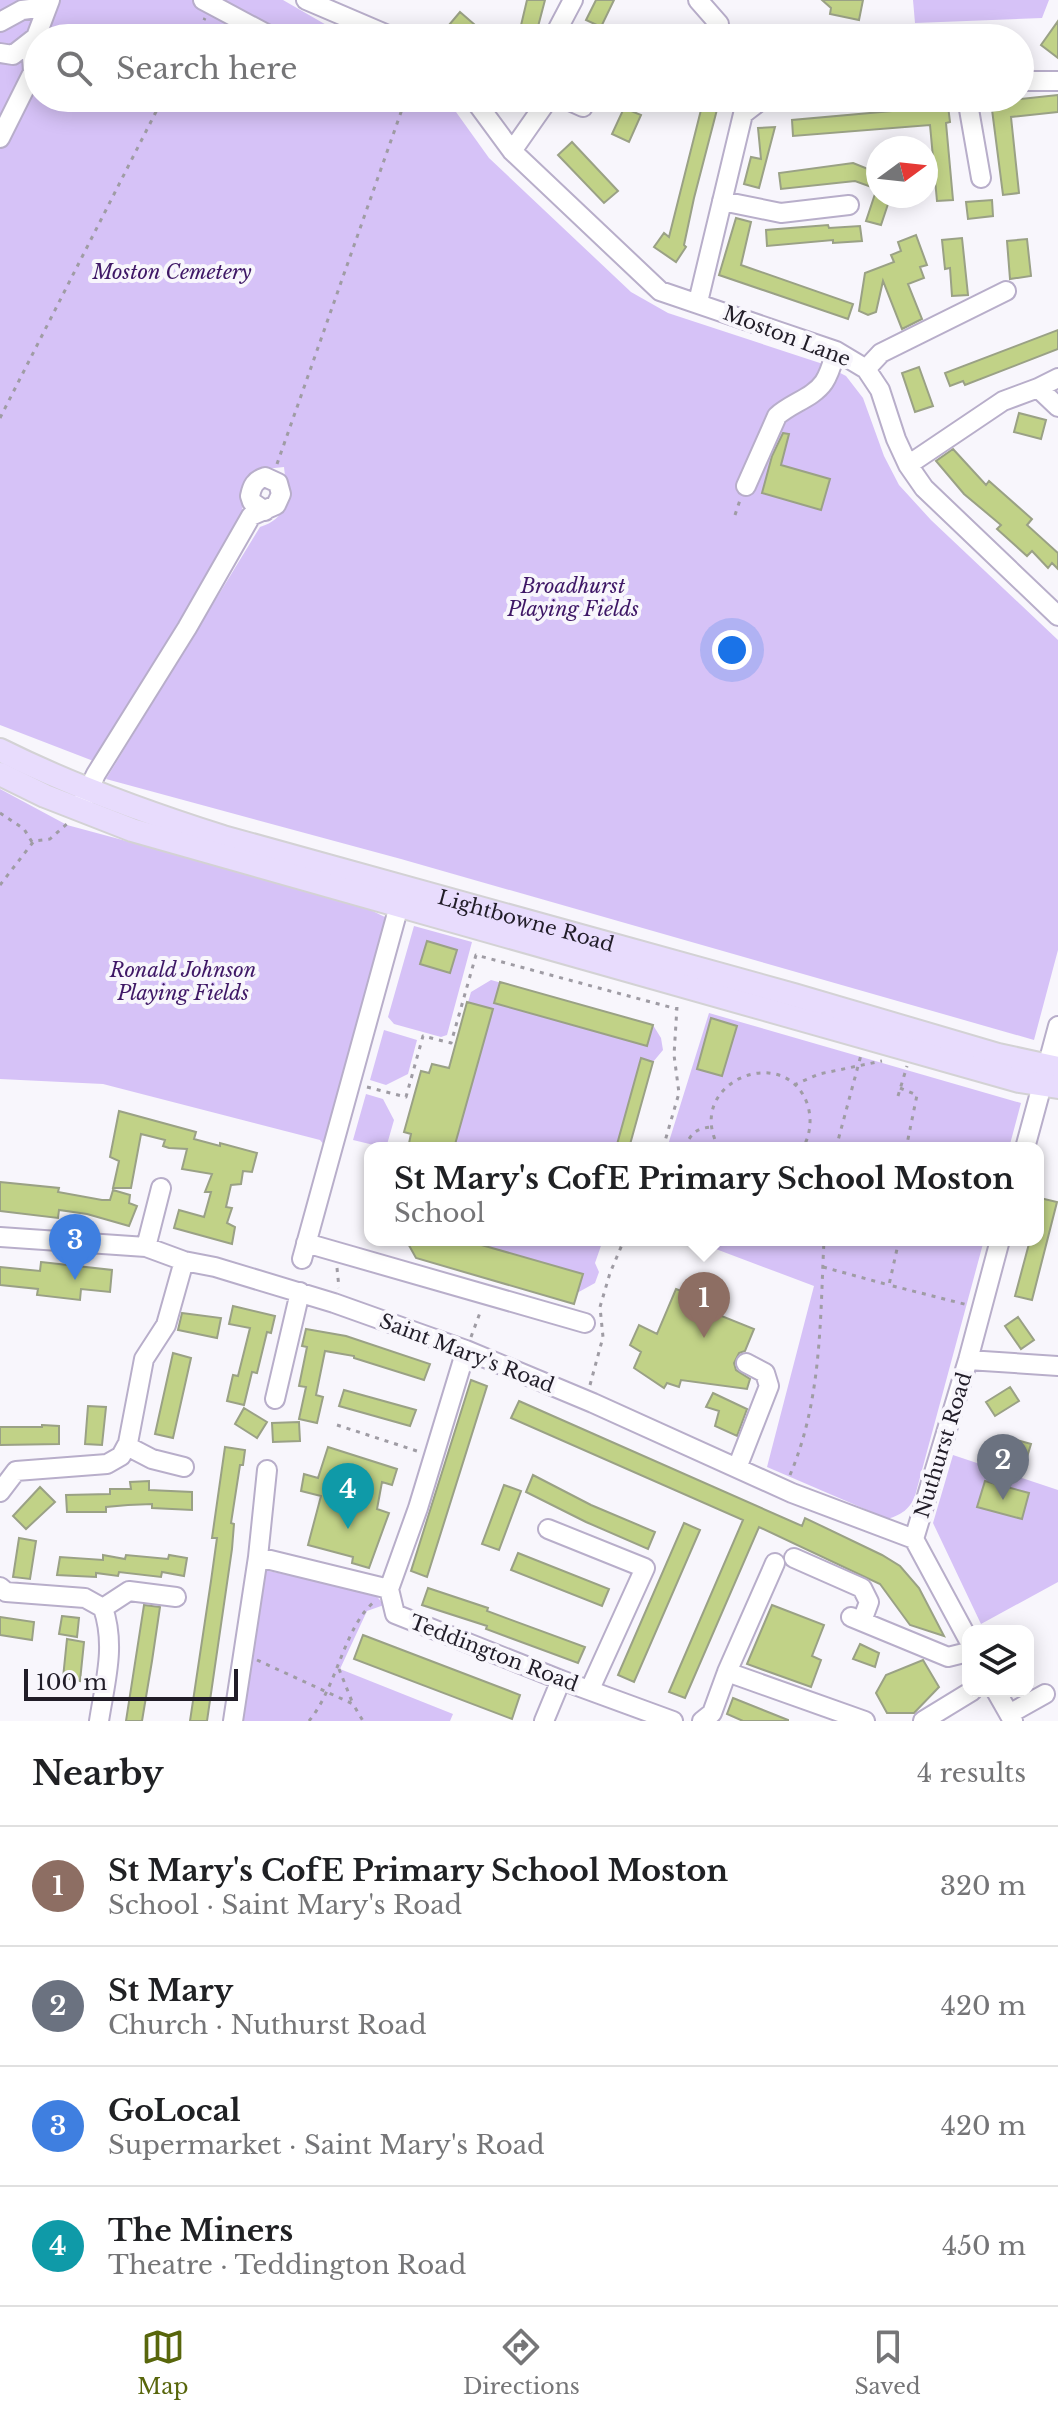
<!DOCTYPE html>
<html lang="en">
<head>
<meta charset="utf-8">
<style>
	body { margin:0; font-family:"Libre Baskerville",serif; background:#f2f2f2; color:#202124 }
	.controls { position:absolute; right:24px; bottom:24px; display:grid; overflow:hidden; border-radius:16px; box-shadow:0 4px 20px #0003 }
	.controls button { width:72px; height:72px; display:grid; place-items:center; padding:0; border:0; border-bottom:2px solid #e0e0e0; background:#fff; color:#202124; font:40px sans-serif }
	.compass { position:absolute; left:866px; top:136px; width:72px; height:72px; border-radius:50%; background:#fff; box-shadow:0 4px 20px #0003; rotate:75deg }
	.scale { position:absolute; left:24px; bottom:20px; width:214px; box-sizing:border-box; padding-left:8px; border:4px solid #211d28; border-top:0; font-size:22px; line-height:28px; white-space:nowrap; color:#211d28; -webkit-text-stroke:6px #f8f6fc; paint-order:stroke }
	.you { position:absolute; left:732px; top:650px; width:28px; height:28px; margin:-20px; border:6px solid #fff; border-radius:50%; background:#1a73e8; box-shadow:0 0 0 12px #1a73e833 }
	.badge { display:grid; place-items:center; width:52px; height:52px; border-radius:50%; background:#58660c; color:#fff; font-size:26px; font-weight:700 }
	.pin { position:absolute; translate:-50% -66px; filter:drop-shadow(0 2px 4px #0008) }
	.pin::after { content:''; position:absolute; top:42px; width:28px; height:24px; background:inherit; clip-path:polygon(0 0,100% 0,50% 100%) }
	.popup { position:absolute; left:364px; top:1142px; width:680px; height:104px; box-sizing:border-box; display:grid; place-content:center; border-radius:16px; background:#fff; filter:drop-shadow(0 2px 6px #0005); font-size:26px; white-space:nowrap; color:#757577 }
	.popup b { font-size:30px; color:#202124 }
	.popup::after { content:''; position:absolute; left:50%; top:100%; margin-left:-16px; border:16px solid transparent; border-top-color:#fff }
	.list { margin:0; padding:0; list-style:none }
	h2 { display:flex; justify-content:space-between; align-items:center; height:104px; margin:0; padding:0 32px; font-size:34px }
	h2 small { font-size:26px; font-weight:400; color:#757577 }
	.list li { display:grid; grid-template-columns:52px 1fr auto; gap:24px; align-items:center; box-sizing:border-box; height:120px; padding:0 32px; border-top:2px solid #e0e0e0 }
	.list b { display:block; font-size:30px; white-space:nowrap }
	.list p { margin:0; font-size:26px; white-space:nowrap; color:#757577 }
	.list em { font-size:26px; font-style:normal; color:#757577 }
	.icon { flex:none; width:44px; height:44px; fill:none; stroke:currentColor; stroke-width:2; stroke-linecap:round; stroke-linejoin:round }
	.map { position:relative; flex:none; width:1058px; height:1721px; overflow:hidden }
	.search { position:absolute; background:#fff; box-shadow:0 4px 20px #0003; left:24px; right:24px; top:24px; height:88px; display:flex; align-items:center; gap:20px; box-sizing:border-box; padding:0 28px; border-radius:44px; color:#757577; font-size:30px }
	.sheet { height:584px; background:#fff }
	nav { display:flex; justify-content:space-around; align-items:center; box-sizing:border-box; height:112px; border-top:2px solid #e0e0e0; background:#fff; font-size:22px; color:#757577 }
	nav a { display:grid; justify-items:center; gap:4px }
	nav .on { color:#58660c }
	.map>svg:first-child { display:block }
</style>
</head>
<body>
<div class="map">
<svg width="1058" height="1721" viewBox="0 0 1058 1721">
	<rect width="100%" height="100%" fill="#f8f6fc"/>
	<path fill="#d6c2f7" d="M0,0H283L349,38H38V98H446L489,158L631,292L668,313L823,364L846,376L863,398L884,456L899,485L931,520L1058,640V950L1034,1040L401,859L106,779L260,527C291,517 287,495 284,467L256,470L244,482L242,514L96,762L0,725Z
		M913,0H1049L1042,18L915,23Z
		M0,789L67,825L356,903L387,918L326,1147L320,1140L103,1084L0,1079Z
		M414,926L472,942L447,1035L441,1037L394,1024L388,1017Z
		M491,980L653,1025L661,1038L663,1050L653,1062L629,1148H408L411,1134L404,1132L421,1071L429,1073L432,1064L449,1068L471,992Z
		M709,1013L1021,1103L1009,1148H667Z
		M384,1030L417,1040L408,1074L386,1085L370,1080Z
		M366,1094L383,1099L394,1120L386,1148L353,1140Z
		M406,1240H603L595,1263L599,1272L595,1283L577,1293L574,1304L416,1258Z
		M692,1240H984L915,1496C909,1510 902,1514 888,1519L767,1467L814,1286Z
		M953,1455L1058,1490V1582L981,1624L933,1523Z
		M264,1570L374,1593L384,1605L367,1611L340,1669L453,1714L450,1721H243Z"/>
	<path fill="#c1d287" stroke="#9aa185" stroke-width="2" d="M527,0H545L535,38H518Z
		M596,0H614L601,27L586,20Z
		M822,0H863L859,20L830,14L831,8Z
		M460,12L490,38H438Z
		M1058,21V58L1041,45Z
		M1058,95V112L1011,117L1019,193L1003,195L991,102Z
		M704,98H720L694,198L684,245L686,247L676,262L654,247L664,233L669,237Z
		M948,106L950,122L946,123L953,200L937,201L930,125L793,136L792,120Z
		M624,108L641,115L629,142L612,134Z
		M775,127L759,188L744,184L751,157L761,159L758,128Z
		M572,142L618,191L604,203L558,155Z
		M853,163L878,173L874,188L855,181L781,189L779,173Z
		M875,194L890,198L881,225L866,221Z
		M992,200L993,216L968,219L966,202Z
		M736,218L751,222L741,265L853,304L848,319L719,275Z
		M828,225L829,228L860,226L862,241L833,243V240L767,246L766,230Z
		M916,235L927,265L920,267L924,278L908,284L922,319L902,329L883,281L876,312L868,315L859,311L865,273L894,262L891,255L901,251L898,242Z
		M962,238L968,295L952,296L950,268L945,269L942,240Z
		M1027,239L1031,276L1010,279L1007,241Z
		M1058,330V349L965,385L963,381L950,386L945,373Z
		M919,367L933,406L915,412L902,373Z
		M1019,413L1046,420L1041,439L1014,432Z
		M783,433L789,434L781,465L830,479L821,510L762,493L772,456Z
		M953,449L986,485L989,481L1032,519L1027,525L1058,553V569L1052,563L1048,568L1032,551L1027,556L997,529L1001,525L964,494L936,461Z
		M427,941L457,950L450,973L420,964Z
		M500,982L653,1025L647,1046L494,1003Z
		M467,1002L493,1009L454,1148H408L411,1134L404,1132L421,1071L429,1073L432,1064L449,1068Z
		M711,1018L737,1026L722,1076L697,1069Z
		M641,1058L653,1062L629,1148H616Z
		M119,1111L196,1132L194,1139L220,1146V1143L257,1153L252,1172L243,1171L241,1184L231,1185L226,1207L232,1208L227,1223L235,1227L232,1244L174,1228L179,1210L204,1217L211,1192H205L212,1174L182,1169L187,1149L169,1148L163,1146L165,1140L141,1134L131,1188H113L119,1161L110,1157Z
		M0,1182L59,1188L58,1192L102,1200H110L113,1190L130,1195L129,1203L137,1206L129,1226L87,1214L59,1210L58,1218L0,1211Z
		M1040,1198L1057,1202L1032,1300L1015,1296L1030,1240H1038Z
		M406,1240H464L583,1274L574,1304L416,1258Z
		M41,1262L112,1270L110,1292L81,1289L80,1300L37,1295L38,1289L0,1285V1267L40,1271Z
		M676,1289L707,1301L704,1309L754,1329L745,1351L739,1353L734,1363L736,1370L750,1379L747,1389L681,1380L679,1387L667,1383L664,1388L634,1368L641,1352L630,1345L639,1325L657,1334Z
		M233,1306L275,1316L271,1333L267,1332L257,1373L252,1372L244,1405L227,1401L233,1375L238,1376L250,1328L229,1324Z
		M182,1313L221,1318L217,1338L178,1330Z
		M1018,1317L1034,1340L1021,1349L1005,1326Z
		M306,1329L346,1336L430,1364L424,1380L354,1358V1356L325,1351L316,1395L323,1397L317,1423L299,1419L306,1387L299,1386L307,1347L302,1346Z
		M173,1353L191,1358L173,1438L155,1434Z
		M471,1380L487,1386L427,1577L411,1571Z
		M1010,1387L1019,1401L995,1416L986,1402Z
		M344,1390L416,1410L410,1426L339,1406Z
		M713,1393L747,1409L737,1436L715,1426L719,1411L706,1407Z
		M519,1401L802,1526L805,1518L882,1555L900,1566L919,1588L944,1636L910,1625L880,1584L759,1527L685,1698L669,1692L743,1520L511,1418Z
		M88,1406L106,1407L102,1445L85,1444Z
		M244,1408L267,1422L257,1438L235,1424Z
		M299,1422L300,1441L273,1442L272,1423Z
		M42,1425L59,1426V1444L0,1445V1427H42Z
		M1010,1438L1031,1444L1024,1467L1003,1461Z
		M225,1447L245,1450L243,1465H240L231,1523L234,1524L232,1549L207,1721H190L211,1581L217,1538H212Z
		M328,1447L397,1469L392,1485L382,1482L377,1509L389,1513L369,1568L352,1563L353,1557L308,1545L321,1496L301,1491L304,1474L318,1478Z
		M533,1475L591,1505L655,1532L648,1549L586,1522L526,1492Z
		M149,1481V1490L192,1492V1510L152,1508V1504L128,1505L106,1507V1512H67L66,1495L110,1494V1489H131L130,1482Z
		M985,1481L1029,1493L1022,1519L977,1507Z
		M504,1485L521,1491L499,1550L482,1544Z
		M40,1487L55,1502L26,1529L13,1516Z
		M684,1523L700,1530L634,1682L618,1675Z
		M19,1538L36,1541L30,1579L13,1577Z
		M518,1553L609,1589L602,1606L511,1570Z
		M103,1555L125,1559L126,1555L168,1559L169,1555L187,1558L184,1576L162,1572L161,1577L119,1572L118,1576L96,1573V1577L57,1575L60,1557L103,1560Z
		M428,1588L488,1608L487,1611L585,1647L578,1663L486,1629L487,1626L422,1605Z
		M144,1605L160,1607L152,1661L142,1721H126Z
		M772,1605L824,1625L812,1656L821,1660L811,1687L747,1664Z
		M62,1616L79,1618L77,1637L59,1634Z
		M0,1617L34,1622L32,1640L0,1635Z
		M363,1635L520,1695L512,1719L354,1659Z
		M67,1639L84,1642L80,1681L63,1678Z
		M860,1644L879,1653L875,1667L853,1659Z
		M923,1660L939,1687L914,1713H887L876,1693L886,1675Z
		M733,1698L788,1720V1721H743L727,1714Z"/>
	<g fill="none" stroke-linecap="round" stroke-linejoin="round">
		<g stroke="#b8aeca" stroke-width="22">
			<path id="minor" d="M203,0L274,38
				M306,0L395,38
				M698,0L719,24
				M0,22L22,10L45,7
				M553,38L573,0
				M0,53L13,55L36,37L50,0
				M1020,81H1058
				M473,98L512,151L660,291L836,351L866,369L880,390L896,439L908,465L924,488L1058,616
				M563,98L583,107
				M967,98L981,178
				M0,138L33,72L31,42
				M512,151L549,98
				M722,201L781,213L849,205
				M698,302L743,114L760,101L791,98
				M866,369L881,353L1006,291
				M1038,388L1058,378
				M908,465L1003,401L1038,388L1058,407
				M746,486L777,416C791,403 813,398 824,382C830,373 833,361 836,351
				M83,801L96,774L187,628L251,516L276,505L281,494L278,483L265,477C255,480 252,486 250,496L252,502L265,511
				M1025,1148L1058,1026
				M0,1237L146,1247L184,1261L215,1267L334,1303L466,1350L593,1403L792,1493L914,1539
				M306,1243L585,1323
				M146,1247L161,1188
				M302,1259L402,895
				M466,1350L418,1508L389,1589L395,1614L561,1680L673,1721
				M968,1360L1058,1366
				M275,1399L300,1292
				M127,1446L152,1459L184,1467
				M737,1468L769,1386L765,1373L746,1363
				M0,1492L16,1471L107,1464L121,1456L128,1443L144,1359L166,1325L184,1261
				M548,1529L645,1568L590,1689
				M258,1557L389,1589
				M794,1558L862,1588L869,1602L862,1621
				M0,1587L6,1592L85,1598L103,1608C116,1646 105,1682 99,1721
				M103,1608L129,1591L176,1597
				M851,1617L948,1657L968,1652
				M968,1639L914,1539L968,1360L1000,1240
				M727,1672L775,1563
				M996,1691L1013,1721
				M1009,1714L1045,1694
				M233,1721L258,1557L267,1470
				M544,1721L561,1680
				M702,1721L712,1713L727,1672L865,1721
				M923,1721L972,1691"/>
		</g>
		<g stroke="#d3d2d4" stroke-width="26">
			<g id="major">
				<path id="s1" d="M0,750C72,786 147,813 223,837L794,995L998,1055L1058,1068"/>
				<path d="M0,774L45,796L132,830L1019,1081L1058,1087"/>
			</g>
		</g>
		<path stroke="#9f9ca4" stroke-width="3" stroke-dasharray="4 6" stroke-linecap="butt" d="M195,38L205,18
			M0,418L163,98
			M277,464L406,98
			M735,515L740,500
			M0,813L24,829L32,842
			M0,885L34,841L50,839L69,822
			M794,1085L819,1074L882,1061
			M367,1087L406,1097L423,1036L451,1043L476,955L677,1009
			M900,1088L917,1095L907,1144L916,1148
			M898,1096L907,1066
			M663,1148L679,1093L674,1055L677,1007
			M685,1148C690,1134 696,1128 712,1127
			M719,1148C682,1082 787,1040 808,1106C812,1121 810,1135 803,1148
			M836,1148L861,1055
			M899,1240L889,1285L968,1305
			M823,1267L889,1285
			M337,1268L339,1288
			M471,1337L481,1310
			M590,1385L603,1337L600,1307L610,1273L624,1240
			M337,1425L417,1451
			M790,1475C822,1400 820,1320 824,1240
			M257,1660L353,1704L363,1721
			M339,1669L353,1704
			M309,1721C337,1687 344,1627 374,1602"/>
		<use href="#minor" stroke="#fff" stroke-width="18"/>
		<use href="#major" stroke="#e8dcfd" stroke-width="22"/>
	</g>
	<g text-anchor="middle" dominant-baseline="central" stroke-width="8" stroke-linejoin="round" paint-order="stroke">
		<g font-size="20" font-style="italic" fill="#3f1866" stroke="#f8f6fc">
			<text x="172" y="272">Moston Cemetery</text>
			<text x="573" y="586">Broadhurst<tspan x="573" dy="23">Playing Fields</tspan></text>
			<text x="183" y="970">Ronald Johnson<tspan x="183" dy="23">Playing Fields</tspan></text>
		</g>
		<g font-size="20" fill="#211d28" stroke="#f8f6fc">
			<text transform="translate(787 336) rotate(21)">Moston Lane</text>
			<text stroke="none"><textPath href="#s1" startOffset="554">Lightbowne Road</textPath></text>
			<text transform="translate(467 1353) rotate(21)">Saint Mary's Road</text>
			<text transform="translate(943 1445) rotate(-73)">Nuthurst Road</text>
			<text transform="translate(494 1653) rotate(21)">Teddington Road</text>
		</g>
	</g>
</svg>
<div class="controls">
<button><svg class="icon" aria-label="layers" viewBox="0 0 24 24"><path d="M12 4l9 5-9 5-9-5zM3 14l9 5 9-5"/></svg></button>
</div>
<svg class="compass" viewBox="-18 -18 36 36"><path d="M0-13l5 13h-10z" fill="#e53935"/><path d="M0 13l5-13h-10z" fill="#757577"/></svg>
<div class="scale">100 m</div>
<div class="you"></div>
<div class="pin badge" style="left:704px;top:1338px;background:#8d6e63">1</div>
<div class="popup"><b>St Mary's CofE Primary School Moston</b>School</div>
<div class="pin badge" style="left:1003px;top:1500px;background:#6b7280">2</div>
<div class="pin badge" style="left:75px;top:1280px;background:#3f7fe0">3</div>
<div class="pin badge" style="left:348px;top:1529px;background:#0f9aa8">4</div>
<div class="search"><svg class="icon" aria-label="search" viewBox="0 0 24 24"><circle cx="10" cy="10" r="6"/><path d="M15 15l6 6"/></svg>Search here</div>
</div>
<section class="sheet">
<h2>Nearby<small>4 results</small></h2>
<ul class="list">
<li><span class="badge" style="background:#8d6e63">1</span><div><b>St Mary's CofE Primary School Moston</b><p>School · Saint Mary's Road</p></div><em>320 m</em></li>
<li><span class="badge" style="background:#6b7280">2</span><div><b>St Mary</b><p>Church · Nuthurst Road</p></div><em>420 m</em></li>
<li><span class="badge" style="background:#3f7fe0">3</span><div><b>GoLocal</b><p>Supermarket · Saint Mary's Road</p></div><em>420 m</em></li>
<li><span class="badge" style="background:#0f9aa8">4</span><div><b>The Miners</b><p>Theatre · Teddington Road</p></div><em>450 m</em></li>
</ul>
</section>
<nav>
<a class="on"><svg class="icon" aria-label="map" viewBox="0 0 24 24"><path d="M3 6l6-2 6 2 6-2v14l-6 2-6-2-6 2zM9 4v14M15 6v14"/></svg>Map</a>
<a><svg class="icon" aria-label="directions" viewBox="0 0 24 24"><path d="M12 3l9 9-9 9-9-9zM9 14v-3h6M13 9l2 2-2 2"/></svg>Directions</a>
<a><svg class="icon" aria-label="saved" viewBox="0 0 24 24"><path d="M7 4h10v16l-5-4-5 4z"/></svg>Saved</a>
</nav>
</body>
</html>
